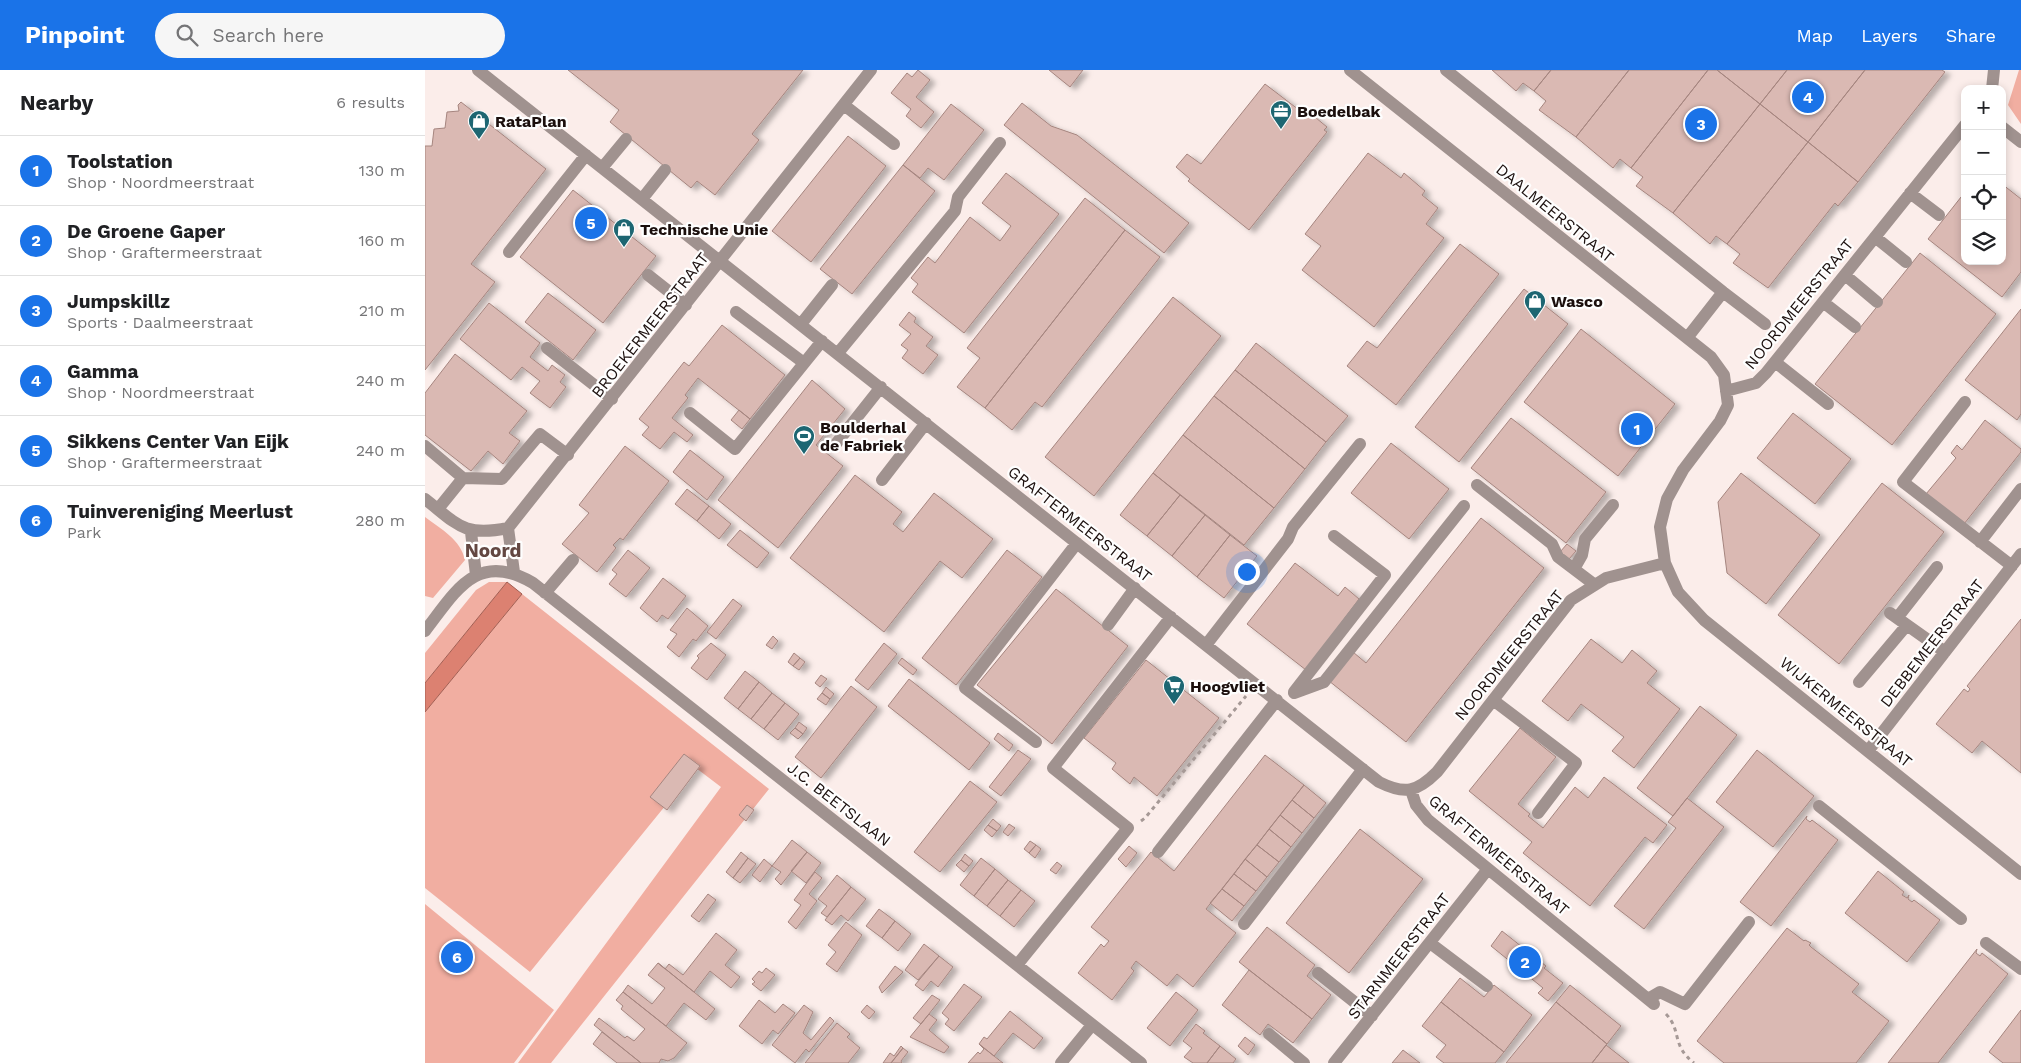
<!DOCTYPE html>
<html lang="en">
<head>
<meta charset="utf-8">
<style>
	body { margin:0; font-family:"Work Sans",sans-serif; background:#f6f6f6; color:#202124 }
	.controls { position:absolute; right:15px; top:15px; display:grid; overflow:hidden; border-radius:10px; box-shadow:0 2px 8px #0003 }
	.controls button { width:45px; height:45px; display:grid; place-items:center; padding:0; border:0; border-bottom:1px solid #e0e0e0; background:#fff; color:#202124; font:25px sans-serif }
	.you { position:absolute; left:821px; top:501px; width:18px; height:18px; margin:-12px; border:4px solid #fff; border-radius:50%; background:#1a73e8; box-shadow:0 0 0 8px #1a73e833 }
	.badge { display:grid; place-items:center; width:32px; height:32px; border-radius:50%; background:#1a73e8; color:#fff; font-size:16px; font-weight:700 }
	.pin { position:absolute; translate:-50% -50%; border:2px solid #fff; box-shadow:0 1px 5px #0006 }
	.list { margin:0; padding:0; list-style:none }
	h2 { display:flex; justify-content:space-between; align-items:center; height:65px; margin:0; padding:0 20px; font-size:21px }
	h2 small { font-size:16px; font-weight:400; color:#757577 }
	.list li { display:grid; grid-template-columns:32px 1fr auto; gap:15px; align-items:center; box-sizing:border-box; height:70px; padding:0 20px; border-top:1px solid #e0e0e0 }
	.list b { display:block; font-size:19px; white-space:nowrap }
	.list p { margin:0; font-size:16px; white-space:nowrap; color:#757577 }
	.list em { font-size:16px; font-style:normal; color:#757577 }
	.icon { flex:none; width:28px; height:28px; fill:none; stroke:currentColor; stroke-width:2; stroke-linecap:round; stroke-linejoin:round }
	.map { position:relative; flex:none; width:1596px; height:993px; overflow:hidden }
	header { display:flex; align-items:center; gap:30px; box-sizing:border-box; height:70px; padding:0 25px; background:#1a73e8; color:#fff }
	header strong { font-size:24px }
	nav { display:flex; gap:28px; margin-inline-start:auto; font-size:18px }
	.search { width:350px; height:45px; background:#f6f6f6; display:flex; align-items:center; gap:12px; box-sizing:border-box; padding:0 18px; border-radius:28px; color:#757577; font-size:19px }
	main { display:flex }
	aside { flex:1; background:#fff }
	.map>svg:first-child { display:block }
</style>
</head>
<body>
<header>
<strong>Pinpoint</strong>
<div class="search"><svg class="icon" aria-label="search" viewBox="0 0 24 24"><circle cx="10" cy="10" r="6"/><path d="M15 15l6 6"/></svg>Search here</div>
<nav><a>Map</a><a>Layers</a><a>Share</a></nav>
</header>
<main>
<aside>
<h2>Nearby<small>6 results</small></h2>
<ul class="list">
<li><span class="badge">1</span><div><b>Toolstation</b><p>Shop · Noordmeerstraat</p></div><em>130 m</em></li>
<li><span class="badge">2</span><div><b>De Groene Gaper</b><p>Shop · Graftermeerstraat</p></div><em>160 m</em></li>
<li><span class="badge">3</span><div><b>Jumpskillz</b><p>Sports · Daalmeerstraat</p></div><em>210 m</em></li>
<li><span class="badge">4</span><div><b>Gamma</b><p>Shop · Noordmeerstraat</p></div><em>240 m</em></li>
<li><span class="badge">5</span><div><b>Sikkens Center Van Eijk</b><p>Shop · Graftermeerstraat</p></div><em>240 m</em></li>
<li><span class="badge">6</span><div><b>Tuinvereniging Meerlust</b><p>Park</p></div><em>280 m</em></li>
</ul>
</aside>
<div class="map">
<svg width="1596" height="993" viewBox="0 0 1596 993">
	<defs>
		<filter id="shadow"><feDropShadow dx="5.5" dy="3" stdDeviation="2.5" flood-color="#0004"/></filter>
	</defs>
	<rect width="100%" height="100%" fill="#fbedea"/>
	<path fill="#f1aea1" d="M1594,0H1596V54L1583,35Z
		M0,447C16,459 36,470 40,490L8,528L0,526Z
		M64,512H82L0,613V583L51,520Z
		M97,524L344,719L126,993H93L296,717L271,698L105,902L0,818V642Z
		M0,834L129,940L89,993H0Z"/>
	<path fill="#dc8171" stroke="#a25f53" d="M82,512L97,524L0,642V613Z"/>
	<path fill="#dab9b3" stroke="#a5857f" filter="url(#shadow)" d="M143,0H378L327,64L334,70L290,125L272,111L266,118L185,52L194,40Z
		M493,0L505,10L491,27L509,42L496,58L481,46L486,39L466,23L482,3L487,7Z
		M624,0H658L645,17Z
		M1067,0H1126L1109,21L1098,13L1091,21Z
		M1126,0H1204L1151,67L1114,40L1121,31L1109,21Z
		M1204,0H1283L1206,98L1195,89L1188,98L1151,67Z
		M1283,0H1292L1335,34L1248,143L1211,116L1218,107L1206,98Z
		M1292,0H1362L1335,34Z
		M1362,0H1440L1383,72L1335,34Z
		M1440,0H1517L1520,2L1433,112L1383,72Z
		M840,14L882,46L885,43L902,57L899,60L902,62L824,160L763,111L765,109L751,97L762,84L776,94Z
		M36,32L121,99L46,194L70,212L0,300V76H7L9,59L20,58L22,42L34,41L33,35Z
		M597,33L626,56L652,65L764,153L739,183L579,55Z
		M526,34L559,60L519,110L503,98L495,108L478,95Z
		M1335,34L1383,72L1302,174L1291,166L1285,174L1248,143Z
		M423,66L461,96L386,192L347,161Z
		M1383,72L1433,112L1413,136L1410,133L1343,218L1308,193L1315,184L1302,174Z
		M943,83L976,108L979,103L1000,121L997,125L1013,138L1001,154L1019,168L949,257L877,200L896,176L880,164Z
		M478,95L510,121L427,224L395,199Z
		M581,103L634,144L539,263L487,222L493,214L486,208L503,187L510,193L545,147L575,171L586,156L557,133Z
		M1577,114L1596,129V202L1577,227L1503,169L1540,122V191H1577Z
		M148,120L231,186L178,253L95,187Z
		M660,128L700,160L560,338L532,317L555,288L542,278Z
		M700,160L735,187L617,337L610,332L587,360L560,338Z
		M1035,174L1074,204L971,335L922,296L942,271L952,278Z
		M1495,183L1571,244L1467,375L1390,314Z
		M1099,219L1143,254L1034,392L990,357Z
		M123,223L171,260L148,290L100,252Z
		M748,227L796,266L669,426L620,387Z
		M64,233L115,273L105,287L123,301L127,295L140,305L135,312L141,317L125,338L105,323L115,311L97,297L86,310L35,269Z
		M1596,239V344L1592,350L1540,310Z
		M484,242L491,248L489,252L508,267L501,276L513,285L498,304L477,288L483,280L476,275L486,264L474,255Z
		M297,255L360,305L325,349L273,308L260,325L263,328L247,348L268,365L262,372L249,362L235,379L217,365L224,357L214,349L259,292L264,296Z
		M1156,259L1250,334L1193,406L1099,332Z
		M831,273L923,346L901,372L810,300Z
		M30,284L102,341L84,363L95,371L78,394L63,381L46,401L0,365V323Z
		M810,300L901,372L880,399L789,326Z
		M387,310L420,339L391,375L418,396L353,478L293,430Z
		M789,326L880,399L849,438L758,365Z
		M314,340L325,349L317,359L306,350Z
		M1368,343L1426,389L1390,434L1332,388Z
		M1086,348L1181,422L1141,473L1046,398Z
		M1560,350L1596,379V382L1539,454L1501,424L1531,388L1526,383L1532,375L1537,380Z
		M758,365L849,438L819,475L728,403Z
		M966,373L1024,419L984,469L926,423Z
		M200,376L244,411L198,470L195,468L188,475L191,478L172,502L137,474L164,443L154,435Z
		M265,380L299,407L282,430L248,402Z
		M728,403L755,425L722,466L695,445Z
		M1316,403L1395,465L1341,534L1302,503L1293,432Z
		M430,405L477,442L468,454L478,462L509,423L568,469L537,508L515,491L459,562L365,488Z
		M1457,413L1519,462L1414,594L1353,545Z
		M262,419L284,436L272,451L250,434Z
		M755,425L780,445L747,486L722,466Z
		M284,436L306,454L294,469L272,451Z
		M780,445L805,465L772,507L747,486Z
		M1056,448L1119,498L981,672L904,611L928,582L941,593Z
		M315,460L344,483L332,498L302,475Z
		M805,465L832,486L799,528L772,507Z
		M1142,474L1151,481L1144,489L1135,482Z
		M203,480L225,498L201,527L184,514L192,504L187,500Z
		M582,480L617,507L531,615L497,588Z
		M870,493L913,526L920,517L934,529L881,600L822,554Z
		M238,508L261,526L243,549L237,545L232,552L215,538Z
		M631,519L703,576L627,674L552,615Z
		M308,529L317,536L291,569L282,562Z
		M262,538L283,556L271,571L268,569L254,587L242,577L252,564L245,560Z
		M1596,549V703L1557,671L1547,683L1511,654L1539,619L1543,622L1545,619L1542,616Z
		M348,566L353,571L347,579L341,575Z
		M1166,569L1197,593L1207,580L1232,601L1222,613L1255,639L1209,698L1187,681L1199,667L1156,634L1143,651L1117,631Z
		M286,573L301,585L282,610L266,598L274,588L272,586Z
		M459,573L472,584L443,620L430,610Z
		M369,583L375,588L368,596L363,592Z
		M375,588L380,592L374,600L368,596Z
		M477,588L492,600L488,605L473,593Z
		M721,590L794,648L732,726L709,707L705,714L687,699L691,693L659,668Z
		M320,601L334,612L313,639L299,628Z
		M396,605L402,609L395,617L390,613Z
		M484,609L565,673L544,700L463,636Z
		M334,612L347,623L326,649L313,639Z
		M426,616L452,637L396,708L370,687Z
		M401,617L409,624L405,629L397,623Z
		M347,623L360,633L339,659L326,649Z
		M397,623L405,629L401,635L392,629Z
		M360,633L374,644L353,670L339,659Z
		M1275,636L1312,665L1248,746L1212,718Z
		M374,652L382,658L378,664L370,658Z
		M370,658L378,664L373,669L365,663Z
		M1095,658L1131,687L1093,734L1105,744L1103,746L1118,758L1150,717L1163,728L1179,707L1242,755L1228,773L1220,767L1165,836L1098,783L1107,772L1044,721Z
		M573,663L588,675L584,681L569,669Z
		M593,680L606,689L576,726L564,717Z
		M1332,680L1389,726L1348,777L1291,732Z
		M259,684L275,696L242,740L225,727Z
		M840,685L879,715L781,839L811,863L768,917L752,904L742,916L711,891L706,898L709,901L687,930L653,903L676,874L679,877L684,871L666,857L726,782L749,801Z
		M545,711L572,732L515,802L489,782Z
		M879,715L901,733L889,748L867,730Z
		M1262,728L1299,757L1219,859L1189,836L1251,758L1243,752Z
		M867,730L889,748L877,763L855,745Z
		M322,735L329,740L321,751L314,745Z
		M855,745L877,763L866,777L844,759Z
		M1382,746L1381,749L1385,752L1387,750L1413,770L1346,856L1315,832Z
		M568,749L576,756L572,761L563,755Z
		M584,754L590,758L583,766L578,762Z
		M563,755L572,761L567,767L559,760Z
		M844,759L866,777L854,792L832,775Z
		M935,759L998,809L924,903L861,853Z
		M367,770L382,782L356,815L350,809L356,802L347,796Z
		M605,771L611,775L604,783L599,779Z
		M611,775L616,779L610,788L604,783Z
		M832,775L854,792L842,807L820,789Z
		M704,776L712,783L701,797L693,789Z
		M316,782L323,788L308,808L301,802Z
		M382,782L396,793L381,813L366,801Z
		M540,784L548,791L544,796L536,790Z
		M323,788L331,794L315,813L308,808Z
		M556,788L570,799L549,826L535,815Z
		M339,789L347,796L335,812L327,805Z
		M820,789L842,807L831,821L809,804Z
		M536,790L544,796L539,802L531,795Z
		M632,792L637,796L631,804L625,800Z
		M570,799L583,810L562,836L549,826Z
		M1453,801L1479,822L1477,825L1482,828L1484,825L1483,829L1487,832L1489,830L1515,850L1482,892L1420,843Z
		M390,802L397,808L384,824L392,831L371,859L363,852L376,835L369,830Z
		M809,804L831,821L819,836L797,819Z
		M412,805L426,817L402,847L396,843L402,836L393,829Z
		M583,810L596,820L575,846L562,836Z
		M426,817L441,829L423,851L416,845L407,855L400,850Z
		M797,819L819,836L807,851L785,833Z
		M596,820L610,831L589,857L575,846Z
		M283,824L291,830L274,852L266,846Z
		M454,839L470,851L457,868L441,856Z
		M470,851L486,864L473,881L457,868Z
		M421,852L437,865L412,902L401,894L411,882L403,875Z
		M842,857L890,895L882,906L906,925L887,949L814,892Z
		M1362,858L1379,871L1380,870L1386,873L1384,875L1386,877L1434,914L1427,922L1464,951L1431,993H1299L1272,971Z
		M1077,861L1121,896L1119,898L1138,913L1123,931L1113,923L1118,918L1066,876Z
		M291,863L312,880L300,895L315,907L306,918L285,901L269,922L233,893L240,899L244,894L258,905Z
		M499,874L514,886L493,910L480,900Z
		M1552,879L1551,883L1555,886L1557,883L1583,904L1513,993H1463Z
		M514,886L528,897L513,917L506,911L498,921L490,915Z
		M233,893L290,939L281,950L259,933L241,956L198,922L203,915L227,934L240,918L223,905Z
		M470,896L478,902L457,923L454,917Z
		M341,898L350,905L336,921L327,914L330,912L327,909L334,901L337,903Z
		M824,900L887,949L868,973L843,954L835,965L797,935Z
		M1035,908L1059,927L1069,915L1107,945L1079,982L1016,932Z
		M539,914L557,927L529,961L520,954L524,949L517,943Z
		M1145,915L1196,956L1182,974L1131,932Z
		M198,922L262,973L249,988L243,991L236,989L234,993H216L169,955L174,948L200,968L202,966L209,971L220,959L196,939L198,936L191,930Z
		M751,922L773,940L745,976L722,958Z
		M507,925L515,930L496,954L488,948Z
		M334,930L350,943L358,934L370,943L353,964L348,960L337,974L314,956Z
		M1016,932L1079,982L1070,993H1019L1011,987L1021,975L997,956Z
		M1131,932L1182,974L1167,993H1081Z
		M379,935L388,942L378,963L386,970L405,947L409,951L384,982L381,979L370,993L347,975Z
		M442,935L450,942L444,949L436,942Z
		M1596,940V993H1578L1564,982Z
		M585,941L618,968L609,979L588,963L569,986L554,974L559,967L562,969Z
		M504,944L512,950L504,960L524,977L519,983L485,967Z
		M412,953L425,964L422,967L435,978L423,993H380Z
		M771,954L780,961L778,963L795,976L782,993H768L759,987L767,978L758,971Z
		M177,962L216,993H192L168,974Z
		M820,967L830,975L823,985L813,976Z
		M554,974L569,986L578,993H543L553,982L555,984L559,979Z
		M1181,975L1204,993H1167Z
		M476,976L478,978L466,993H458L465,983L469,986Z
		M795,976L811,989L808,993H782Z
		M478,978L483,982L476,991L477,993H466Z
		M978,980L995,993H967Z"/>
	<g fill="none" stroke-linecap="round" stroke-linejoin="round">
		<path stroke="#a69996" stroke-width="3" stroke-dasharray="4 4" stroke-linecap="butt" d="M716,751L720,748L821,626
			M1241,944C1257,961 1246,975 1269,993"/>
		<path stroke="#a0928f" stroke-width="12" d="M53,0L954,712C980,725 992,722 1012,702L1146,530L1181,508L1240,493L1235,457L1242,429L1258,400L1295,351L1303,335L1299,305L1286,287L925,0
			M1021,0L1298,222L1262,268
			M1567,19L1569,0
			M419,35L469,74
			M1577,57L1596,72
			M177,98L201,69
			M1485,123L1514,145
			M217,129L240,100
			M1450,167L1481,192
			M84,182L161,85
			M223,205L261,235
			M1420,205L1452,232
			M1298,222L1340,254
			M1398,232L1430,257
			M311,242L379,293
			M376,254L407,215
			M122,278L187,329
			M413,283L530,141L533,127L575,73
			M1350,292L1403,334
			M1301,321L1331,313L1341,303L1540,55
			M1540,332L1478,412L1587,496
			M265,343L310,379L397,271
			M410,375L456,317
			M0,376L38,408L13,439
			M38,408L77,409L115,364L143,385
			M457,410L501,353
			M1052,415L1127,474L1133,487L1170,515
			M0,429C33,455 39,467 83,458
			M83,458L446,0
			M83,458L89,502
			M46,462L51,505
			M1555,472L1596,419
			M1240,493L1253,522L1279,550L1596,804
			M1149,499L1157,485L1160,469L1188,435
			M120,523L148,490
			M1465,543L1520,582
			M1472,548L1512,497
			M683,555L710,518
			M0,561C31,521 52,480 108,513L716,993
			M781,575L863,469L868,457L935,374
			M1434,612L1482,555
			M869,622L960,505L909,466
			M869,623L899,612L1039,436
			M1068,630L1151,693L1113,743
			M611,672L540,618L652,473
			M1443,681L1596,484
			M986,720L991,735L1003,750L1229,934
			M1394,736L1536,849
			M733,782L852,630
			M819,854L938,699
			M1005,873L1062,916
			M1561,873L1596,899
			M592,895L703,758L628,698L746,547
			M893,903L947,946
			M1223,929L1235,922L1260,934L1324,852
			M844,964L879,993
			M636,993L667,955
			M909,993L1063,799"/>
	</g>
	<defs>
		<g id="office-pin" transform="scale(1.125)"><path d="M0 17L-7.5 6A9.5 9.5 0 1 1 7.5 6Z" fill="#1d6672" stroke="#fefefe"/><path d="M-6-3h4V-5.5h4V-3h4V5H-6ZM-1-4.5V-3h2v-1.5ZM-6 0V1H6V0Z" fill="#fff"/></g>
		<g id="shop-pin" transform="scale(1.125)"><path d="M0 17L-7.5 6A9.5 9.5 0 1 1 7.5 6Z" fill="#1d6672" stroke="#fefefe"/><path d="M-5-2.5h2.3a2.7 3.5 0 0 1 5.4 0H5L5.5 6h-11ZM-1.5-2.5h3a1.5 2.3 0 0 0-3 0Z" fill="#fff"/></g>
		<g id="stadium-pin" transform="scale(1.125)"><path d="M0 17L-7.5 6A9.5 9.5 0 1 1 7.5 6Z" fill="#1d6672" stroke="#fefefe"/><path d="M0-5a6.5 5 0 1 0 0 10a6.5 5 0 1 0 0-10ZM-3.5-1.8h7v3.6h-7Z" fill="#fff"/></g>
		<g id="supermarket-pin" transform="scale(1.125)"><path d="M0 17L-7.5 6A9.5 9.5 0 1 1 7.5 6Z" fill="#1d6672" stroke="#fefefe"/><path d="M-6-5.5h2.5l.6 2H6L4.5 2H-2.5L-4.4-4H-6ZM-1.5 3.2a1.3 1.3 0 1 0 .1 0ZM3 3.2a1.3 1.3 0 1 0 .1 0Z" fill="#fff"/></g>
	</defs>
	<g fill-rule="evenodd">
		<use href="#office-pin" x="856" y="41"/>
		<use href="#shop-pin" x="54" y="51"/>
		<use href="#shop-pin" x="199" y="159"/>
		<use href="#shop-pin" x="1110" y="231"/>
		<use href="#stadium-pin" x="379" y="366"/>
		<use href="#supermarket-pin" x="749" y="616"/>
	</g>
	<g text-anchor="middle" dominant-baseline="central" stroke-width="4.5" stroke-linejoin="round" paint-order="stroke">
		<g font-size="16" font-weight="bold" fill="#1b0f0d" stroke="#fefefe" text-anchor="start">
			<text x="872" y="41">Boedelbak</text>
			<text x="70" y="51">RataPlan</text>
			<text x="215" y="159">Technische Unie</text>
			<text x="1126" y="231">Wasco</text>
			<text x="395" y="357">Boulderhal<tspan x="395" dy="18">de Fabriek</tspan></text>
			<text x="765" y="616">Hoogvliet</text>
		</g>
		<g font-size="16" fill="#1b0f0d" stroke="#fefefe">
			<text transform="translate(1130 143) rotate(39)">DAALMEERSTRAAT</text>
			<text transform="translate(1374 234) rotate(-51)">NOORDMEERSTRAAT</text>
			<text transform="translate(225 255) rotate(-52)">BROEKERMEERSTRAAT</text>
			<text transform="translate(655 454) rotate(38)">GRAFTERMEERSTRAAT</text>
			<text transform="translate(1507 573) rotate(-52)">DEBBEMEERSTRAAT</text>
			<text transform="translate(1084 585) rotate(-51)">NOORDMEERSTRAAT</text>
			<text transform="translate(1421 642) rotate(39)">WIJKERMEERSTRAAT</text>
			<text transform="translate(414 734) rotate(38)">J.C. BEETSLAAN</text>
			<text transform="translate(1074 785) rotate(40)">GRAFTERMEERSTRAAT</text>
			<text transform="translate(974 886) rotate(-52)">STARNMEERSTRAAT</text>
		</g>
		<g font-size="19" font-weight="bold" fill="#634742" stroke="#fefefe">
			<text x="68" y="480">Noord</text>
		</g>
	</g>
</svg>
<div class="controls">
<button>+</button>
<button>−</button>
<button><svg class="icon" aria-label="locate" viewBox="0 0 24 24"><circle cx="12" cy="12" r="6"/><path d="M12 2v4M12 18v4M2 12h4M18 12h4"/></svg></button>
<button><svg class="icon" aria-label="layers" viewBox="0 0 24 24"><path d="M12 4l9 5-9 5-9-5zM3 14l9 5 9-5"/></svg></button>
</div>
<div class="you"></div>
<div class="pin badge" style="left:1212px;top:359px">1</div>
<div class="pin badge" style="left:1100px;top:892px">2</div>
<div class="pin badge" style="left:1276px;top:54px">3</div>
<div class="pin badge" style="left:1383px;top:27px">4</div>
<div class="pin badge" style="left:166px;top:153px">5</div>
<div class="pin badge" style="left:32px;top:887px">6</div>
</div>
</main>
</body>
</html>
